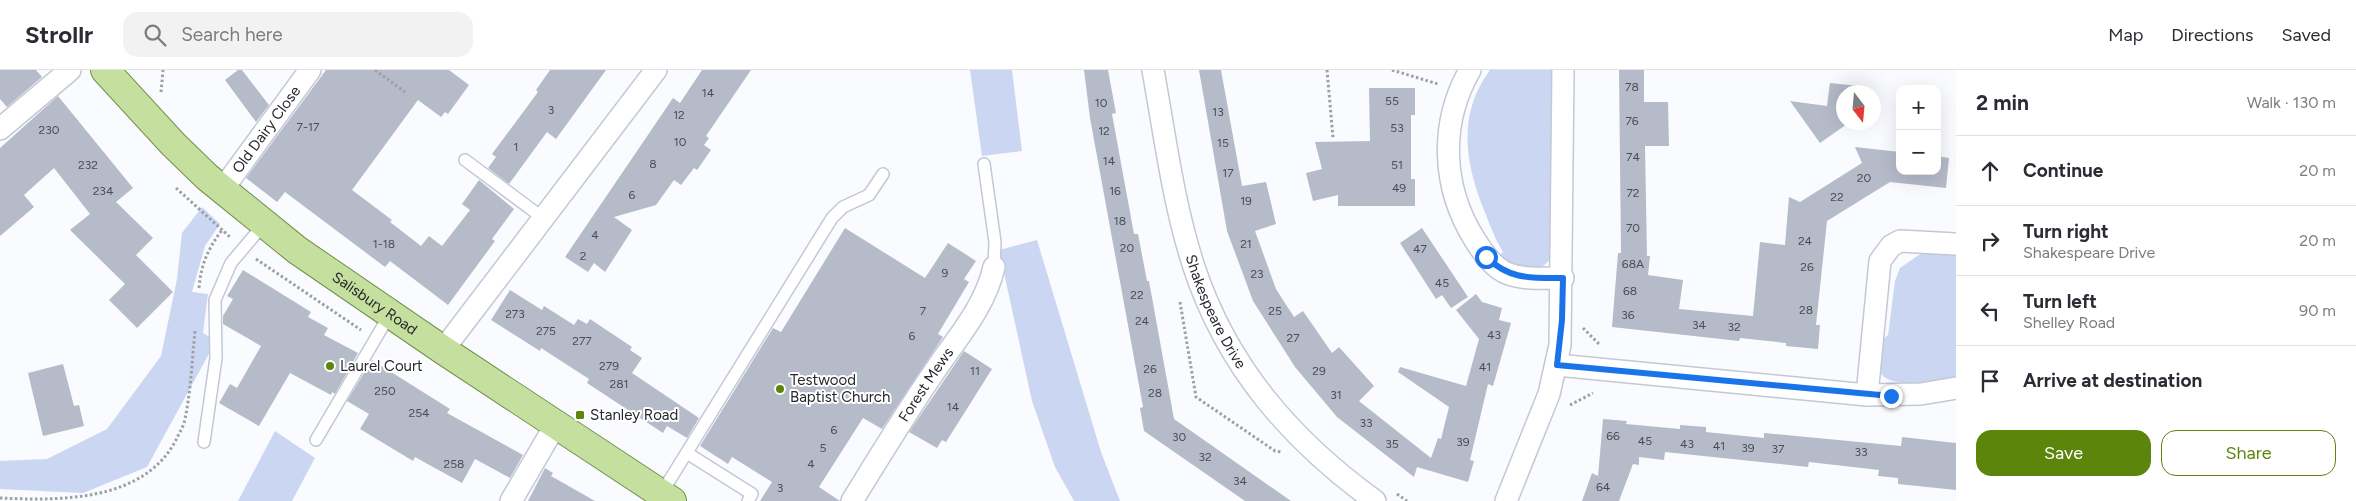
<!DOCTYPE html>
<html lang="en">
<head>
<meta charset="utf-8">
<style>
	body { margin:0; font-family:Figtree,sans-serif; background:#f2f2f3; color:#2b2b33 }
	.controls { position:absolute; right:15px; top:15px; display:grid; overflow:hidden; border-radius:10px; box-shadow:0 5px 20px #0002 }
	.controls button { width:45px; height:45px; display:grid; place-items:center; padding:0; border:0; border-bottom:1px solid #e1e1e2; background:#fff; color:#2b2b33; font:25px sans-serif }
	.compass { position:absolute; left:1836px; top:15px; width:45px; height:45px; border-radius:50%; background:#fff; box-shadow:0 5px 20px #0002; rotate:164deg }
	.stop { position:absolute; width:15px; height:15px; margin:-11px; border:4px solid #1a73e8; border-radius:50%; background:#fff }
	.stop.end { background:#1a73e8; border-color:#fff; box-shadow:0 1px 5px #0008 }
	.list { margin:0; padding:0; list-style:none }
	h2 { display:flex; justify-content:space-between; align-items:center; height:65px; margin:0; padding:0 20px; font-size:21px }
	h2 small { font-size:16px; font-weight:400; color:#7c7c81 }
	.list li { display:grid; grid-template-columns:32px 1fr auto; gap:15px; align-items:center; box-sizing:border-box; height:70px; padding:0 20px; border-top:1px solid #e1e1e2 }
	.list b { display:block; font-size:19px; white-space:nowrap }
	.list p { margin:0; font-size:16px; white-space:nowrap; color:#7c7c81 }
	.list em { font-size:16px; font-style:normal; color:#7c7c81 }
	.actions { display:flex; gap:10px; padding:15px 20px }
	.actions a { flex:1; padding:11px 0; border:1px solid #5c850b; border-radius:15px; text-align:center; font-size:18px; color:#5c850b }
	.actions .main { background:#5c850b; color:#fff }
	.icon { flex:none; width:28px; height:28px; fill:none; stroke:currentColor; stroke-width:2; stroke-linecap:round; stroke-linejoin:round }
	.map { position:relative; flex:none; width:1956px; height:431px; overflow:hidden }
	header { display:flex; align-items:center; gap:30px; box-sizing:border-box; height:70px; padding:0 25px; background:#fff; border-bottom:1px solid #e1e1e2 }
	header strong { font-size:24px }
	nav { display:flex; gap:28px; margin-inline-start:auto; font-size:18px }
	.search { width:350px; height:45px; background:#f2f2f3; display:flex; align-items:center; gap:12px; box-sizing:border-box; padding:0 18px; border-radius:15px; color:#7c7c81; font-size:19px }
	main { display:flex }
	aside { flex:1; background:#fff }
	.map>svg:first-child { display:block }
</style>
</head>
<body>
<header>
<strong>Strollr</strong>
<div class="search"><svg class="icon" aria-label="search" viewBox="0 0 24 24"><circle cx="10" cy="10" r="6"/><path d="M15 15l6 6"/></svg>Search here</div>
<nav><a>Map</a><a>Directions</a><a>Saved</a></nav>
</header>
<main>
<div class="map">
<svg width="1956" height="431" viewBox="0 0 1956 431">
	<rect width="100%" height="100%" fill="#fafbfe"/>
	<path fill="#cbd6f3" d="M970,0H1012L1022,81L982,86Z
		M1490,0H1555L1553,184C1540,210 1517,196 1496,188L1503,182C1495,169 1490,155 1484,140C1465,93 1457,44 1490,0Z
		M202,137L220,154L205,176L192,222L208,224L203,263L216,271L147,397L83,423L0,419V391L47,389L107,359L161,286L177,209L182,163Z
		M1037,170L1101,382L1120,431H1074L1055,397L1032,331L999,180Z
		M1929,178L1956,181V307C1940,310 1887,322 1879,300C1877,293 1879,280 1879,273L1888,265L1895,211L1900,198Z
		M275,361L315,388L292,431H238Z"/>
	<path fill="#b6bbca" d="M0,0H36L42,7L7,37L0,29Z
		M238,0H242L269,35L256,52L225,10Z
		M326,0H449L469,15L448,44L445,42L441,47L418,30L352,120L392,150L390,152L421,176L429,166L442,176L470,140L462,134L479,110L514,139L492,169L495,171L448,235L390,191L385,197L285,122L277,132L246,108Z
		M550,0H606L556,69L547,62L509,114L488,98L496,87L492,84L538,22L536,20Z
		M702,0H751L706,66L709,68L704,75L711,80L697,100L694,98L681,115L674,110L656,135L614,147L632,160L605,202L594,193L588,202L565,187L673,28L680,33Z
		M1084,0H1108L1116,43L1112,44L1134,164H1138L1147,211H1149L1174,349L1291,431H1245L1144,361L1140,338L1143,337L1090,48Z
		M1199,0H1221L1242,116L1266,112L1276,154L1255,161L1276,219L1294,247L1303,241L1332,283L1339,277L1374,316L1359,331L1431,388L1438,368L1441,369L1449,337L1398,302L1400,297L1466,316L1479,269L1456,240L1476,224L1482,232L1502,238L1499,250L1511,253L1493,316L1488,314L1470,390L1474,391L1468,412L1417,397L1414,407L1337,347L1295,297L1253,231L1227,161Z
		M1619,0H1644V32H1668L1669,76H1645L1647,186H1650L1648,205L1683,210L1679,239L1753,246L1760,172L1785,175L1789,127L1800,132L1862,93L1855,77L1900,82V101H1937V86L1949,88L1946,118L1890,112L1827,151L1816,255H1820L1818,279L1786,276V273L1740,268L1739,271L1612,257L1618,183H1621Z
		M1830,13L1858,16L1857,22H1844V52H1850L1820,73L1790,31L1827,36Z
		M1369,18H1415V45H1411V109H1415V136H1338V125L1313,131L1306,103L1322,99L1315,72L1370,71Z
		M58,26L133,118L116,132L153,168L136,185L173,222L137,258L109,230L125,214L70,160L90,144L54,98L24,125L34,137L0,166V78Z
		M845,158L925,208L948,173L976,191L964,209L969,212L938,264L943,267L882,359L863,348L819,417L840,431H760L772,412L732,387L728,394L700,376L773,258L781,262Z
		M1422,158L1468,227L1451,238L1442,225L1436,229L1400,173Z
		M243,200L311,242L308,247L328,258L324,265L358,283L335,324L332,322L331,325L290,303L259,356L219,333L230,314L237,318L261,276L223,254V246L233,229L227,226Z
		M510,220L542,240L544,236L574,255L578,249L587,254L590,249L632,277L630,280L642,288L632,303L699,348L687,368L667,356L663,363L587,313L589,309L541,278L540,281L491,250Z
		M964,281L992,299L946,372L942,370L937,378L909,362Z
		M372,290L450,339L447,343L523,385L510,408L475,389L462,413L415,387L413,391L360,359L369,344L347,331Z
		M63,294L74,336L79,335L84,356L43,366L28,303Z
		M1603,349L1627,351L1626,354L1680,359V355L1706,357V362L1764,368V363L1901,376L1902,367L1956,373V420L1898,414V408L1878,406L1879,400L1809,392L1808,397L1665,382L1664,390L1639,387V395L1633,394L1619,431H1582L1592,403L1598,406Z
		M545,398L553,403L551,406L595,431H528Z"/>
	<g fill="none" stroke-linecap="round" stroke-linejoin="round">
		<g stroke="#c3c8d7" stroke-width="14">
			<path id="lane" d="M465,90L543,148
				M984,94L995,172L994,197
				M316,370L390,244
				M204,372L216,288L215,230L231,193L264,154
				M687,383L752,424L748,431
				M661,424L832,148L843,137L869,125L883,104"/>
		</g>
		<g stroke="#c3c8d7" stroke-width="24">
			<g id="street">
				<path id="s1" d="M1153,0C1165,66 1173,133 1194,197C1227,297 1291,370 1375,431"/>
				<path d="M1470,0C1439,54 1442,118 1475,170C1483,183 1494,199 1509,204C1525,210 1546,208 1563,208"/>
				<path d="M0,59L70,0"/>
				<path id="s2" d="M222,120L310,0"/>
				<path d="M443,280L656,0"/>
				<path d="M1557,295L1867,325L1921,324L1956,318"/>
				<path d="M1867,325L1880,191L1891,176L1900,171L1956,174"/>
				<path d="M511,431L556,354"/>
				<path id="s3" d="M852,431C878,389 904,346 932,305C955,270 985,238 994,197"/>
				<path d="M1506,431L1549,324L1560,275L1563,0"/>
			</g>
		</g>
		<g stroke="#73914d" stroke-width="30">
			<g id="primary">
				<path id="s4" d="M105,0L173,74L207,107L297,180L443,280L672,431"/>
			</g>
		</g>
		<path stroke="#9e9fa3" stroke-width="3" stroke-dasharray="2.5 2.5" stroke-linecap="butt" d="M375,0L405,22
			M1327,0L1333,68
			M1392,0L1438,14
			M161,22L163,0
			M176,118L230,167
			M256,189L361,260
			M199,218C201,194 208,179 222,160
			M1180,232L1196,327L1275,381L1282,382
			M1583,258L1600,275
			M1570,335L1593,323
			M1397,424L1407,431
			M0,428C63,431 144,431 176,370C179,363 184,356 185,349C191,320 192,290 195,261"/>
		<use href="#lane" stroke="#fff" stroke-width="11"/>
		<use href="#street" stroke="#fff" stroke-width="21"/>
		<use href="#primary" stroke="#c4df9e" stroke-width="28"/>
	</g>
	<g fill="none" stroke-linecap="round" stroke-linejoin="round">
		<path stroke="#1a73e8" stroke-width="6" d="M1486,187C1510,210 1531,208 1563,208L1562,250L1557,295L1891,326"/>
	</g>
	<g fill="#5c850b" stroke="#fff" stroke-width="2">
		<circle cx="330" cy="296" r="5"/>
		<circle cx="780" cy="319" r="5"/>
		<rect x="575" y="340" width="10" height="10" rx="2.5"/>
	</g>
	<g text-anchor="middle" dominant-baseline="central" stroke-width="4" stroke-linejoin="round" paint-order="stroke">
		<g font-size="12" fill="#4a4d54">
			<text x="1632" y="17">78</text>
			<text x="708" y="23">14</text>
			<text x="1392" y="31">55</text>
			<text x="1101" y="33">10</text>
			<text x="551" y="40">3</text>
			<text x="1218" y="42">13</text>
			<text x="679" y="45">12</text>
			<text x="1632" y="51">76</text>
			<text x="308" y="57">7-17</text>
			<text x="1397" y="58">53</text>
			<text x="49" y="60">230</text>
			<text x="1104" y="61">12</text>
			<text x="680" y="72">10</text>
			<text x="1223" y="73">15</text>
			<text x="516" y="77">1</text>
			<text x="1633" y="87">74</text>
			<text x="1109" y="91">14</text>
			<text x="653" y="94">8</text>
			<text x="88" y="95">232</text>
			<text x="1397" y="95">51</text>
			<text x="1228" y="103">17</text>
			<text x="1864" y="108">20</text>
			<text x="1399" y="118">49</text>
			<text x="103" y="121">234</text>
			<text x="1115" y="121">16</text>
			<text x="1633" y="123">72</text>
			<text x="632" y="125">6</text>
			<text x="1837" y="127">22</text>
			<text x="1246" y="131">19</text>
			<text x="1120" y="151">18</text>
			<text x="1633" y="158">70</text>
			<text x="595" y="165">4</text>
			<text x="1805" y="171">24</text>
			<text x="384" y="174">1-18</text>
			<text x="1246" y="174">21</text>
			<text x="1127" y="178">20</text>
			<text x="1420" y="179">47</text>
			<text x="583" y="186">2</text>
			<text x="1633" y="194">68A</text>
			<text x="1807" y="197">26</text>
			<text x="945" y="203">9</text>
			<text x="1257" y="204">23</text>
			<text x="1442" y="213">45</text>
			<text x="1630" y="221">68</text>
			<text x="1137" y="225">22</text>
			<text x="1806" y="240">28</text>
			<text x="923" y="241">7</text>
			<text x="1275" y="241">25</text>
			<text x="515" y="244">273</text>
			<text x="1628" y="245">36</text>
			<text x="1142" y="251">24</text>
			<text x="1699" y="255">34</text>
			<text x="1734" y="257">32</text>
			<text x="546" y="261">275</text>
			<text x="1494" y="265">43</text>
			<text x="912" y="266">6</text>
			<text x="1293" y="268">27</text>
			<text x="582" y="271">277</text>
			<text x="609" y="296">279</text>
			<text x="1485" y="297">41</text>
			<text x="1150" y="299">26</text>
			<text x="975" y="301">11</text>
			<text x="1319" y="301">29</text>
			<text x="619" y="314">281</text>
			<text x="385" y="321">250</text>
			<text x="1155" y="323">28</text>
			<text x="1336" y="325">31</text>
			<text x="953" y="337">14</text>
			<text x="419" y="343">254</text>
			<text x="1366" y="353">33</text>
			<text x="834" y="360">6</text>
			<text x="1613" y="366">66</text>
			<text x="1179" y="367">30</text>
			<text x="1645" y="371">45</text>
			<text x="1463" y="372">39</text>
			<text x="1392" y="374">35</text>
			<text x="1687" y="374">43</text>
			<text x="1719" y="376">41</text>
			<text x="823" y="378">5</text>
			<text x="1748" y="378">39</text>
			<text x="1778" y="379">37</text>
			<text x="1861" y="382">33</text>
			<text x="1205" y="387">32</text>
			<text x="454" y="394">258</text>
			<text x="811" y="394">4</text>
			<text x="1240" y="411">34</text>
			<text x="1603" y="417">64</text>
			<text x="780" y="418">3</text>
		</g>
		<g font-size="15" fill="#26282d" stroke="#fff">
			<text stroke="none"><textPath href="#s2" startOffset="75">Old Dairy Close</textPath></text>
			<text stroke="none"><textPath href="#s4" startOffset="358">Salisbury Road</textPath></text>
			<text stroke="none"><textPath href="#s1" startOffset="251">Shakespeare Drive</textPath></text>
			<text stroke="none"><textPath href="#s3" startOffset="138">Forest Mews</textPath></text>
		</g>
		<g font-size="15" fill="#26282d" stroke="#fff" text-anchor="start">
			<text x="340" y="296">Laurel Court</text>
			<text x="790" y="310">Testwood<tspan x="790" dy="17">Baptist Church</tspan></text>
			<text x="590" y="345">Stanley Road</text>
		</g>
	</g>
</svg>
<div class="controls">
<button>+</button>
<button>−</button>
</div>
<svg class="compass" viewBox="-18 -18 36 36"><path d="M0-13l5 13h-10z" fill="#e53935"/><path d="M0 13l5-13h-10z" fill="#7c7c81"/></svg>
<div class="stop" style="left:1486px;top:187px"></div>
<div class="stop end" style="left:1891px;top:326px"></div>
</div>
<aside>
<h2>2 min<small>Walk · 130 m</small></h2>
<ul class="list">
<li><svg class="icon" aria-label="ahead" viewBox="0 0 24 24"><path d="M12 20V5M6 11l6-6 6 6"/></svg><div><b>Continue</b></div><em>20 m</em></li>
<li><svg class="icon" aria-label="right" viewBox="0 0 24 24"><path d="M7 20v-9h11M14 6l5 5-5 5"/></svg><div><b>Turn right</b><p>Shakespeare Drive</p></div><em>20 m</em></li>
<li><svg class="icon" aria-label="left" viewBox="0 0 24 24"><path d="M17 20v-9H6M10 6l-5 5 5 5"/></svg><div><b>Turn left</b><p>Shelley Road</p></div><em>90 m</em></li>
<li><svg class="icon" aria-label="arrive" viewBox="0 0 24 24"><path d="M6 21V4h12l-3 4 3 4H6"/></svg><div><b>Arrive at destination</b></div></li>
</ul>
<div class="actions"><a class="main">Save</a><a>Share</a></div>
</aside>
</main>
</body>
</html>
